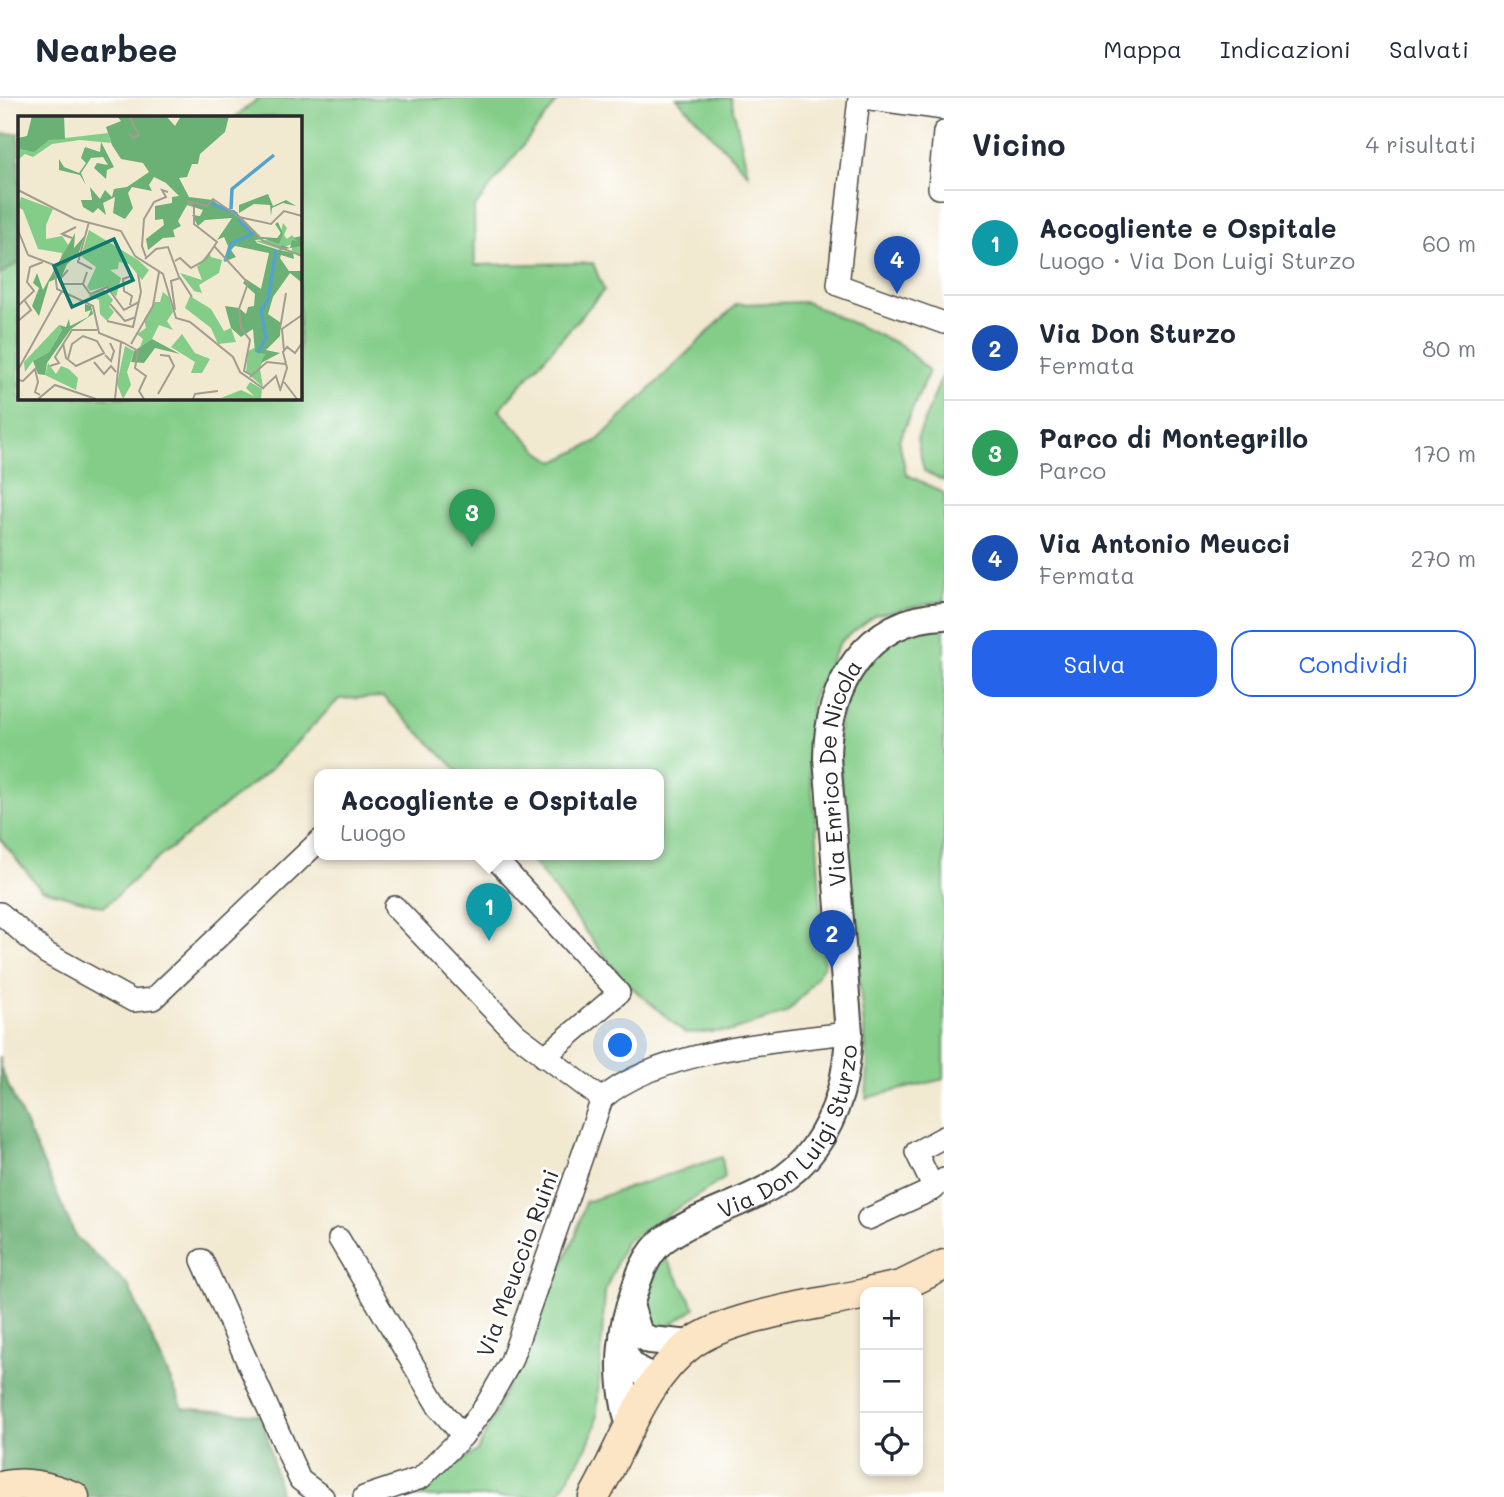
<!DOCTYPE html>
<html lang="it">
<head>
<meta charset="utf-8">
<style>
	body { margin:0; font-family:Mali,sans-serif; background:#f2f2f3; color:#1f2937 }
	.controls { position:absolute; right:21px; bottom:21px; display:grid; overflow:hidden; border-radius:14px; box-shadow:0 4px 10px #0003 }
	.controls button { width:63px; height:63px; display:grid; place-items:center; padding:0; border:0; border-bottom:2px solid #e0e1e3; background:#fff; color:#1f2937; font:35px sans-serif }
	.you { position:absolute; left:621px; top:948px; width:24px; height:24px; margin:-18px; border:5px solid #fff; border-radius:50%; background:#1a73e8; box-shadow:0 0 0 10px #1a73e833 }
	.badge { display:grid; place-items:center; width:46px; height:46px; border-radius:50%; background:#2563eb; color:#fff; font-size:23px; font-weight:700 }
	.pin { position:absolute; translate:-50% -58px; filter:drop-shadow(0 2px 4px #0008) }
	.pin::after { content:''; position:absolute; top:37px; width:24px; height:21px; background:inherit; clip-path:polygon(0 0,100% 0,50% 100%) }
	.popup { position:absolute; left:314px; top:671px; width:350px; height:91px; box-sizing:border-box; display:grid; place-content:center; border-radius:14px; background:#fff; filter:drop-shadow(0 2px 5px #0005); font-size:23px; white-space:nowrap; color:#747a83 }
	.popup b { font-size:26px; color:#1f2937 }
	.popup::after { content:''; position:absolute; left:50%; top:100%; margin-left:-14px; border:14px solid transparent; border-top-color:#fff }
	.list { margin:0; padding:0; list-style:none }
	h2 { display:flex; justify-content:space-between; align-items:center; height:91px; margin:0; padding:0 28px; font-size:30px }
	h2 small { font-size:23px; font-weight:400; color:#747a83 }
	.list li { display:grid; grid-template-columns:46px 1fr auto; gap:21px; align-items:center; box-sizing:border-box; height:105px; padding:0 28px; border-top:2px solid #e0e1e3 }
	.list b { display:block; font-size:26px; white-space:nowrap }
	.list p { margin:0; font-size:23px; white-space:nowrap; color:#747a83 }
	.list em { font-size:23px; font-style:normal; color:#747a83 }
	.actions { display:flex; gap:14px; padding:21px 28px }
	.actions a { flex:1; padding:16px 0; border:2px solid #2563eb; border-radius:21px; text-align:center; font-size:24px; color:#2563eb }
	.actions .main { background:#2563eb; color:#fff }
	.icon { flex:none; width:38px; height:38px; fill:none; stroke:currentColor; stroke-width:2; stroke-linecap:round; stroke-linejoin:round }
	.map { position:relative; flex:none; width:944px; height:1399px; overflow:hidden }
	header { display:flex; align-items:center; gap:42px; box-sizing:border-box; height:98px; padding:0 35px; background:#fff; border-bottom:2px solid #e0e1e3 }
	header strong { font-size:33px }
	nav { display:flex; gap:38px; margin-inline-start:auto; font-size:24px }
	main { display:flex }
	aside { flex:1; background:#fff }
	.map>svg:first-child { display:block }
</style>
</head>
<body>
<header>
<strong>Nearbee</strong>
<nav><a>Mappa</a><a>Indicazioni</a><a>Salvati</a></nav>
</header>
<main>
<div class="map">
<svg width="944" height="1399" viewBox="0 0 944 1399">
	<rect width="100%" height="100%" fill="#fff"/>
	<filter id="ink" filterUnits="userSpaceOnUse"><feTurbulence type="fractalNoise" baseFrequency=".0143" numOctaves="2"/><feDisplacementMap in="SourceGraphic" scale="14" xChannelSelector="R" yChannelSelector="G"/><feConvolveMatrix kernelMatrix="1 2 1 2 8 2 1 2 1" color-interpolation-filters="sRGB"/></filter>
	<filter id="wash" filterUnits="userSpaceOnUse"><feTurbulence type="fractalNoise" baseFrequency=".00686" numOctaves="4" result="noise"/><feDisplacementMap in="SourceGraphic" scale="28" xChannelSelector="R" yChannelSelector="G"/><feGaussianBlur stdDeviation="1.57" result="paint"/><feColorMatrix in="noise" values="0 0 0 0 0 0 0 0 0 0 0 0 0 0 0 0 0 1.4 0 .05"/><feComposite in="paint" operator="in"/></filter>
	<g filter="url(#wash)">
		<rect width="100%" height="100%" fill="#f2e9d1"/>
		<path fill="#84cd89" stroke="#587c5a" stroke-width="2" d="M259,0H560L474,110L475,167L593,165L604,192L499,312L540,354L555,364L597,343L737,206L806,204L901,247L929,273L899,342L906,376L944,395V503L875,517L840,544L812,600L808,660L816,725L824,867L807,893L786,915L732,933L685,935L622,881L528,757H659V677H462L383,599L339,601L271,671L157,761L104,809L41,791L0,741V176L19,164V299H299V19H235Z
			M677,0H731L748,76Z
			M942,278L944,279V383L924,373L917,341Z
			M944,528V981L866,1000L868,971L842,707L838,633L847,595L869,558L900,536Z
			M722,1059L725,1080L625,1144L605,1194L596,1327L586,1350L557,1399H409L478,1352L575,1139L585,1104Z
			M665,1158L695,1210L659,1235L646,1226C637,1195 644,1182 665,1158Z"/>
		<path fill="#6bb075" stroke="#4b6e50" stroke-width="2" d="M19,35V164L0,176V36Z
			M0,958V969L76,1139L128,1187L183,1310L262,1317L281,1399H2Z"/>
	</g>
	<g filter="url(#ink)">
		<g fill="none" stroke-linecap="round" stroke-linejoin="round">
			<g stroke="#494844" stroke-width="24">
				<path id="minor" d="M859,0L838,187L944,225
					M864,0L944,11
					M944,34L939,90H944
					M492,757L619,895L544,959
					M395,809L516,936L602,1001C656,953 778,943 849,935
					M0,815L46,855L133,903L153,901L319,743
					M934,1091L916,1054L944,1039
					M868,1121L934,1091L944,1081
					M339,1141L439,1310L463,1338
					M202,1162L300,1382L323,1399
					M364,1399L421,1380L463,1338L486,1307L511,1263L602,1001"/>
			</g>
			<g stroke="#494844" stroke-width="30">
				<g id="tertiary">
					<path d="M630,1207L639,1236L650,1242L691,1246"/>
					<path d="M622,1247C619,1276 622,1301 630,1329"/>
					<path id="s1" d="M661,1278C644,1278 629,1270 624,1253C620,1238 627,1216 632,1201C638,1180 646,1155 665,1141C713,1106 778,1102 814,1050C839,1015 847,977 849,935L827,660C827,588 866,520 944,518"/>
				</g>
			</g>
			<g stroke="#494844" stroke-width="33">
				<path id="secondary" d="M872,1194L901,1188L944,1167
					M0,1389C26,1383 49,1389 74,1399
					M594,1399C623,1349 643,1281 691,1246C730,1217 816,1207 865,1196"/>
			</g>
			<use href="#minor" stroke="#fff" stroke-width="21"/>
			<use href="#tertiary" stroke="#fff" stroke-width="26"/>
			<use href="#secondary" stroke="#fce5c4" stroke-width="30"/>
		</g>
	</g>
	<g text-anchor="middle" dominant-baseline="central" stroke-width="6" stroke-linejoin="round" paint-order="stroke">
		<g font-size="23" fill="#2b2b2b" stroke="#fff">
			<text stroke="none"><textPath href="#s1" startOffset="732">Via Enrico De Nicola</textPath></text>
			<text stroke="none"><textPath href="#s1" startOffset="345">Via Don Luigi Sturzo</textPath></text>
			<text transform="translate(517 1165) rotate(-70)">Via Meuccio Ruini</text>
		</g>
	</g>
	<g transform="translate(18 18)">
		<rect width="284" height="284" fill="#f2e9d1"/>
		<path d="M90,17L93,27L62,24L34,28L15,41L7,38L0,44V33L10,35L31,24ZM3,81L35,93L28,109V123L44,120L51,130L43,143L44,137L20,133L5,94L0,91ZM265,107L269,112L266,119L269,123L274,119L279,125L275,128L283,130V139L274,136V128L261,133L237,125L261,123ZM71,114L120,144L131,154L124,164L111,148L101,146L100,153L92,154L103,162L98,181L89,170L72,175L69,171L78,151L63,140ZM191,136L193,141L204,144L201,157L181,169L184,177L176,175L162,157L184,164L179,151ZM85,172L95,184L91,190L96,196L89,205L82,198L81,184L70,180ZM145,176L151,181L155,196L149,205L155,214L141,209L134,223L122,231L125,223L119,218L128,212L126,203L137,186H142ZM172,180L193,193L206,215L213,212L218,226L200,228L193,212L167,192ZM41,209L44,214L31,236L15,245L7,256L6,246ZM164,218L177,237L192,243L184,257H173L177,246L153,231ZM107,230L116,235L109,256L113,269L105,283L99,268ZM236,232L247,238L242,253L245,271L228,256L230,235ZM30,247L38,258L43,250L51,253L60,262L58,274L27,259ZM232,266L244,273L243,283L203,282L223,274L236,280L228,272Z" fill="#84cd89"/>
		<path d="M14,0H46L47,23L31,24L16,36L0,33V22L9,20ZM99,0H148L157,10L163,0H211L207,16L182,38L180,48H174L169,61L161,62L171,81L195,84L205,93L216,94L243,121L259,122L263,117L257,108L260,106L265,118L261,128L247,123L237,124L239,127L261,134L264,129L272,132L274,124L279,125L275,122L283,120V130L262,134L275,137L276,143L263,139L262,142L271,155H283V166L272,157L255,181L250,198L263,207L262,220L248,234L262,237L243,247L247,238L237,236L235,213L223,221L213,212L207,190L221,192L228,198L230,191L236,190L237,178L225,167L228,163L243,173L251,137L217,130L213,134L218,141L206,146L210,130L206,121L199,124L214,102L187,104L180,110L174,99L182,100L185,94L169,89L160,105L163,110L155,114L157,121L145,122L130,134L128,123L146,109L145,103L137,104V90L154,87V81L161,80L148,67L136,61L131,69L134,75L114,71L110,77L115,92L107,103L95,97L97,81L85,87L88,99L80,92L75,97L65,91L63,84H74L72,71L82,83L87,74L94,81L96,73L109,71L131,56L125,47L103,43L94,29L88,11L103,5ZM83,26L96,51L89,54L88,63L76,52L79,47L90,49L85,41L73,42L63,57L68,69L62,59L41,54V43L46,51L61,57L68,47L63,42L67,31L82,36ZM250,78L255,90L268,84L278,90L265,87L254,92L253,100L252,89L236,88L221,97V89ZM57,117L56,132L67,119L60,139L49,148L44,160L31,166L21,200L14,190L21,172L15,167L19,157L25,174ZM67,188L73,190L75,198L53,213L29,247L27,259L20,258L15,245L31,236L44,214L41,209L48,211L51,203L52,210L70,201L73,194L67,196ZM134,223L162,238L137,232L126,247L113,246L116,235Z" fill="#6bb075"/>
		<path fill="none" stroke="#54a3ce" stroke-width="3.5" d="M193,87L219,98M213,93L214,73L256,39M220,103L236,119M207,145L214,127L235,118M240,237L248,222L243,194L250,184L258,134"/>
		<path fill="none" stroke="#a29d8f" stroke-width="2" d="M111,0L121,19L115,22L111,17M0,74L57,103L103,115L117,140L145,158L158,202L172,206L215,241L222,256L246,273M284,100L266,95L253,108L221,101L245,125L284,140M71,106L60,146L74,153M0,114L10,139M45,119L54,122L44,118L58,111M196,130L230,167L221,193L223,212L232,224L226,255L233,259M10,139L36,149L39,173L75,190L81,217L106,227M128,141L124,130L126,103L136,86L148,81L144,74L150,76M127,143L138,133L150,131L161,161M157,145L162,142L173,152L187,144L199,126L176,108V91L169,85L189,90L195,83L221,101M50,154L42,163L45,168H65M69,156L65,168L72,178M72,178L89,171L106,194L121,186M92,188L107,205L118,201M112,189L114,180L106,175L105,163L113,160L114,164M0,190L16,175L9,166L12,151L25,146M157,194L153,165L162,162L174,181M0,205L13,194L7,185M89,205L115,211L123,176L120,158M262,213L268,177M45,227L48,242L58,250L82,239M106,227L120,235L117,252L128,260L121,275L126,283M113,228L135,190L141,156M266,235L264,213L284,199M87,239L93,245L96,235L92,227M50,243L54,228L65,220L79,225L86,237L82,239M76,246L86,258L93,250L98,256M32,250L41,247L37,241L54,214H79M1,252L44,175M232,261L249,246L267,248M0,264L5,265L17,253L20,266L17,276L22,279M266,266L279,283M245,272L258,260L262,273M262,275L269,252L265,236L269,231L277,237L284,227M140,278L156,250L151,240L142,239M20,283L37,269L78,283M97,283L103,226M175,283L177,278L200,275"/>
		<path fill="#0f766e" fill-opacity="0.15" stroke="#0f766e" stroke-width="3.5" d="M96,123L115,164L54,191L36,150Z"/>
		<rect width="284" height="284" fill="none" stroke="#2b2b2b" stroke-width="3.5"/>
	</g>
</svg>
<div class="controls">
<button>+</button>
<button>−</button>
<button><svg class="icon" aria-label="locate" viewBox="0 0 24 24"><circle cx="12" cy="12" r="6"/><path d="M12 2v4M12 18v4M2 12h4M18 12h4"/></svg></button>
</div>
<div class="you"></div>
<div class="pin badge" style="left:489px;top:843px;background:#0f9aa8">1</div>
<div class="popup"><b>Accogliente e Ospitale</b>Luogo</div>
<div class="pin badge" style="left:832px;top:870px;background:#1a4fb4">2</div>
<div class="pin badge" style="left:472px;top:449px;background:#2e9e5b">3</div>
<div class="pin badge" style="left:897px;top:196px;background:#1a4fb4">4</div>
</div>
<aside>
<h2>Vicino<small>4 risultati</small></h2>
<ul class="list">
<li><span class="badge" style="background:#0f9aa8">1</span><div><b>Accogliente e Ospitale</b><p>Luogo · Via Don Luigi Sturzo</p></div><em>60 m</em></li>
<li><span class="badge" style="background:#1a4fb4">2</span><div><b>Via Don Sturzo</b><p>Fermata</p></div><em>80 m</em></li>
<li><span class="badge" style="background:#2e9e5b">3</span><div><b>Parco di Montegrillo</b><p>Parco</p></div><em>170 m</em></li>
<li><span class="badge" style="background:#1a4fb4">4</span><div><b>Via Antonio Meucci</b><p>Fermata</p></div><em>270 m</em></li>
</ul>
<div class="actions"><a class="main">Salva</a><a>Condividi</a></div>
</aside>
</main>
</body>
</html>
